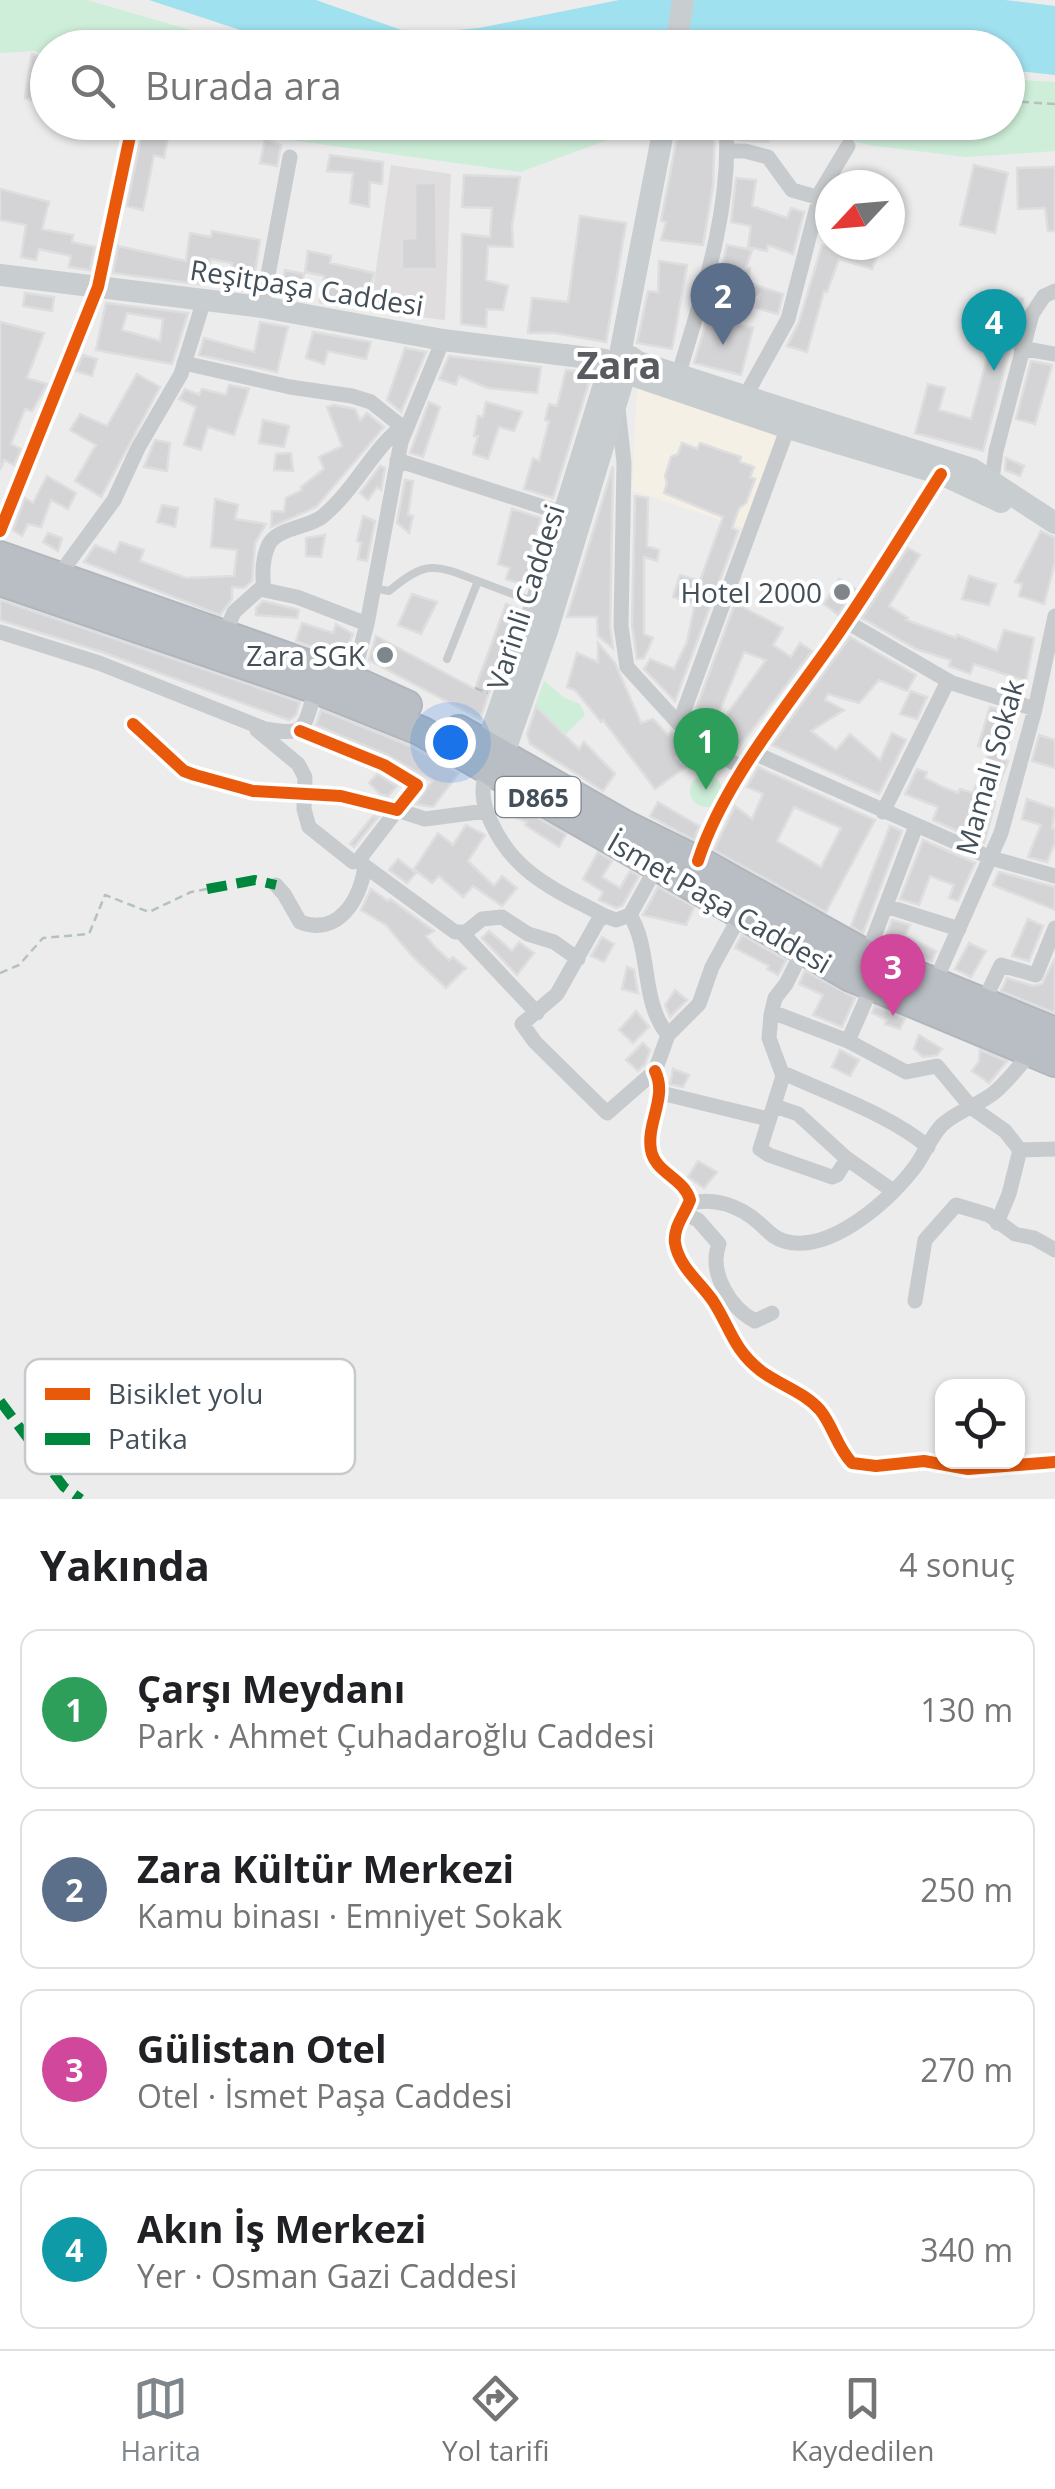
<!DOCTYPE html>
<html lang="tr">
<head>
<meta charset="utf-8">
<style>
	body { margin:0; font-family:"Open Sans",sans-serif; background:#f6f6f6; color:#202124 }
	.controls { position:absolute; right:30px; bottom:30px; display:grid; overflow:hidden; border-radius:20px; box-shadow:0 2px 8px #0004 }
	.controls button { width:90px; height:90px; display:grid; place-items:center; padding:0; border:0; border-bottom:2px solid #e0e0e0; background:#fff; color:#202124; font:50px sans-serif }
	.compass { position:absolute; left:815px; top:170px; width:90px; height:90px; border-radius:50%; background:#fff; box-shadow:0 2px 8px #0004; rotate:244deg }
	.you { position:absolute; left:450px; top:742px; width:35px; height:35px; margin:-25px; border:8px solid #fff; border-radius:50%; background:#1a73e8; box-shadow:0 0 0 15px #1a73e833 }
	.badge { display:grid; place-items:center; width:65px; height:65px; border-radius:50%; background:#7e868c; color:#fff; font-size:32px; font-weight:700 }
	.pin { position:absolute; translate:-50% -82px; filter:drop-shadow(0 2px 5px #0008) }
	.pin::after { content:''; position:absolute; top:52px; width:35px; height:30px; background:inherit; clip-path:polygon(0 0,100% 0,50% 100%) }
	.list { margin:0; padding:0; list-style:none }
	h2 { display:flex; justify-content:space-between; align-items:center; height:130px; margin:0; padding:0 40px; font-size:42px }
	h2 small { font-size:32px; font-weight:400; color:#757577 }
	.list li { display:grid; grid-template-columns:65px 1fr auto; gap:30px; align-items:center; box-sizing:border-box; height:160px; margin:0 20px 20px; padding:0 20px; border:2px solid #e0e0e0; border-radius:20px }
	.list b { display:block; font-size:38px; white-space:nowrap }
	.list p { margin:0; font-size:32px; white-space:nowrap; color:#757577 }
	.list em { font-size:32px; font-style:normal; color:#757577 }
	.icon { flex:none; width:55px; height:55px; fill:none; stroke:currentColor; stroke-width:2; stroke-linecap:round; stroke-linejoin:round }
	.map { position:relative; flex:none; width:1055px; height:1499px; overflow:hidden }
	.search { position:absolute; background:#fff; box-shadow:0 2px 8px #0004; left:30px; right:30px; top:30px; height:110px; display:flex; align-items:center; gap:25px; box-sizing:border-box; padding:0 35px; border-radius:55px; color:#757577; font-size:38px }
	.sheet { height:850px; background:#fff }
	nav { display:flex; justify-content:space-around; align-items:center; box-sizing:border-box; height:140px; border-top:2px solid #e0e0e0; background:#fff; font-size:28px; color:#757577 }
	nav a { display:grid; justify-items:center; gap:5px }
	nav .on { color:#7e868c }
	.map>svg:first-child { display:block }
</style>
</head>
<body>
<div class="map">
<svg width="1055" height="1499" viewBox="0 0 1055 1499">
	<rect width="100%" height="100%" fill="#edecec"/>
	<path fill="#f5f0e6" d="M637,388L777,434L746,529L632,490Z"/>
	<path fill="#dfddde" d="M391,165L451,174L445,320L370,311Z"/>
	<path fill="#ceeed9" d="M0,0H87L249,47L48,48L47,56L34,51L0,53Z
		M1008,79L1055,82V151L966,157L868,145L794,123L1008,122Z
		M235,123H654L520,172L283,139Z
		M544,681L565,698L580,704L585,715L566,734L535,706Z
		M690 791a16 16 0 1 1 32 0a16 16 0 1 1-32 0Z"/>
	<path fill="#a0e1ef" d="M149,0H316L413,34L479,28L619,0H1005L1055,6V75L1008,70V48L292,47Z"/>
	<path fill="#d4d4d7" stroke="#dededf" stroke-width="2.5" fill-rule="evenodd" d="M32,54L48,60V106L25,98Z
		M144,122H171L164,158L154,155L143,210L127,206Z
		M680,122L715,124L713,186L703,245L661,240L666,222L661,221Z
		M737,122H766L768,142L738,140Z
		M265,139L281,145L277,166L260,163Z
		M330,155L383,162L382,184L370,182L369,207L350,203L353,173L327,171Z
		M974,165L1008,173L995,233L960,225Z
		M1055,167V231H1048L1045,208L1018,209L1017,168Z
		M464,175L520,177L512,225L513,247L488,246L486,280L508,286L503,310L487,309L486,327L461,324L462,234L490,237L492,208L462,207Z
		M736,178L756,180L752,206L787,218L791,208L804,212L793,254L768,245L767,251L748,247L751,226L731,222Z
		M415,183H436L437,269H402V239L415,238Z
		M0,189L49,202L42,229L73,235L72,242L95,247L90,270L69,267L71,256L39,249L36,260L21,257L26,225L0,220Z
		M580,216L626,223L606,342L555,333H528L532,298L568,302Z
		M212,231L260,240L252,291L228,288L232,263L211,259L205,285L113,273L118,246L186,261L190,233L211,237Z
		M727,245L752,250L746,268H750L749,283L783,294L778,314L756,308L760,295L723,289L727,265L723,264Z
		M822,245H882L872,269L839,259L827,292L824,291L807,352L787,346L799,322Z
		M308,251L331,256L330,263L374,273L368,297L338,298L337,305L320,302L324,276L305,272Z
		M659,261L687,265L672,349L637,343L648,291L658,292Z
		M285,270L304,274L298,298L280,295Z
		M25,293L54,297L52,311L23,306Z
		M1004,294L1023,299L983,451L915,433L928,384L945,388L939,410L971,419Z
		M106,303L188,313L172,364L96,350ZM127,313L163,319L160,341L122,330Z
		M708,316L753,328L741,375L694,363Z
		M0,322L44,333L27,378L47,384L32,411L25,409L11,444L21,449L14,465L4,460L0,470Z
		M260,322L288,327L277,372L199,355L204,338L254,352Z
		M313,332L371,342L366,359L328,351L324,364L306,358Z
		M405,348L426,352L401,412L387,400Z
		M83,355L97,359L92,376L76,371Z
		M449,356L541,367L537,393L488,388L459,376L456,385L439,379Z
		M1031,361L1052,365L1035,424L1016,419Z
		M566,370L590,373V379L553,498L524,489L533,458L539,461L549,421L545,420L549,404L557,406Z
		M137,374L160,387L101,497L75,481L96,445L70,430L80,414L107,426Z
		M229,385L249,389L234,435L208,427L201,450L184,445L196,407L179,399L185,389L199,395L202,389L226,395Z
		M429,402L440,407L423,457L410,453Z
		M486,402L522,412L514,431L499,427L488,459L473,454L478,436H474L478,416L483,417Z
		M334,405L355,409L360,420L367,413L384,427L316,507L271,527L272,511L284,512L286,498L302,490L301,487L324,469L319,457L342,446L327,407Z
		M263,420L289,426L284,447L259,443Z
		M155,440L170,443L167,471L144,467Z
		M682,443L697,449L700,443L741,457L740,462L754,467L750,477L755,479L746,503L739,508L732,528L738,531L675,701L644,669L650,659L674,669L687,642L695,603L673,597L680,575L700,581L723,517L664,493L667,483L665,476L671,457L678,454Z
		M291,453L293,471L274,470L276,454Z
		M1006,458L1024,466L1020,476L1005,470Z
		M380,466L385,468L381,490L377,487L368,500L360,493Z
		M613,466L610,626L613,648L598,636L597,617H567Z
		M47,476L76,493L68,509L51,500L41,527L28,524L22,536L13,530L25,498L33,503Z
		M405,480L413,481L408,515L413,516L409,533L397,523Z
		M635,496L648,498L647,546L659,550L657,561L644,557V634L653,638L644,658L637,659L632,625Z
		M215,499L238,505L235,519L266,524L255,543L252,581L244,588L232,587V599L220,615L84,562L95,545L115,553L120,542L144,550L140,561L186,578L234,576L237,550L211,547Z
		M162,505L178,508L175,527L157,522Z
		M512,509L541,518L530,553L536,554L526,585L506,579L510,568L498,564Z
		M363,516L375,521L367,561L358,559L361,542L357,541Z
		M1041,531L1055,538V562L1044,604L1019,596L1022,584L1015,582Z
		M48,533L62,538L58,551L43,542Z
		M325,535L321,557L306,556V538Z
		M908,548L920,555L889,606L908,618L906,620L956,638L957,635L997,651L1004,630L1034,638L1026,681L974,664L970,674L949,666L951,660L916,649L862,618Z
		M969,576L996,584L989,605L962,599Z
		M839,579L855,589L838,615L824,604Z
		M412,594L437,602L421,634L398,625Z
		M0,600L300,702L296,715L289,720L102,652L0,620Z
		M263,601L299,610L297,618L256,615V608Z
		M735,603L783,628L773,645L791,657L800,643L812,651L736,751L692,720ZM744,652L766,660L716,729L713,727Z
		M506,604L518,609L480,719L369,660L376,636L475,689Z
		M302,623L333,633L336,624L353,634L343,658L296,641Z
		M850,637L916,675L907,691L879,680L859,703L828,694L825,700L844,710L811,731L836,750L850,734L880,760L892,733L906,740L879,794L772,745Z
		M598,643L615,663L641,723L653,719L668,735L672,732L695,765L675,757L686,767L655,789L603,720L601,722L575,690L567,687L577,653L598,662Z
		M911,691L927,697L917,719L900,714Z
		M536,707L579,749L584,742L615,774L603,791L530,744L527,734Z
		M990,707L1012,713L1004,732L1011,734L1003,760L1008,761L994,798L995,804L984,843L933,820L938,807L905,794L917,769L927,772L925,778L945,788L958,793L960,789L973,793L990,750L978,746Z
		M321,710L413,747L459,773L433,807L416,804L432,781L388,755L316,725Z
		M1039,735L1055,740V768L1032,761Z
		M758,767L875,820L826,912L714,850L735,806L752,819L763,794L747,787ZM794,807L841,828L821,867L777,841Z
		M377,774L397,786L388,796L380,794L369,783Z
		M501,797L566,834L559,847L525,825L527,822L498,811L496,802Z
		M1027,799L1055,809L1052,828L1055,829V842L1047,862L1028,857L1041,825L1022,819Z
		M658,802L699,826L694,840L650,816Z
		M373,816L378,817L354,847L350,844Z
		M466,825L485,835L468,861L494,886L502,876L517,888L502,906L473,886L463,897L439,876L432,883L414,869L438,833L453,845Z
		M890,826L902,831L863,933L851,926Z
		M923,840L975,863L958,901L949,898L954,885L930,876L919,905L900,899Z
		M598,852L612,861L602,877L620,888L630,871L639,876L622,906L616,908L599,900L603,892L583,879Z
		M398,859L416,873L407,883L389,870Z
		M999,872L1055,887V910L993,885Z
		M658,887L694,907L686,925L643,915Z
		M371,889L388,901L390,899L434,931L426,936L435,947L449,960L453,957L466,968L446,988L413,957L386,925L361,910Z
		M1028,919L1043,926L1029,961L1012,956Z
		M892,920L910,925L905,936L936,951L932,961L884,943Z
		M489,931L512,951L519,942L534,953L517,975L482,938Z
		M742,935L786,960L778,975L767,969L769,966L735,948Z
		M602,937L614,944L604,962L591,956Z
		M969,943L986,951L971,977L955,969Z
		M1055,958V1013L1001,991L1007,978L1033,986L1042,984Z
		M627,967L634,970L638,993L622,989Z
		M805,971L855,998L842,1027L813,1015L823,995L799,984Z
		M675,990L687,1000L670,1017L665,1005Z
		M875,1006L905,1018L900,1029L885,1024L887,1020L872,1013Z
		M636,1011L649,1027L633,1043L619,1030Z
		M919,1035L942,1049L937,1055L923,1057L914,1049Z
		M643,1043L650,1050L645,1064L638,1071L626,1060Z
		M840,1050L859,1060L850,1076L832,1067Z
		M980,1050L1007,1061L989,1083L972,1071L979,1061Z
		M673,1069L689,1075L683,1087L670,1084Z
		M698,1161L717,1172L704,1188L688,1177Z"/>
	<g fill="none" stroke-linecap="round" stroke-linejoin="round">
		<g stroke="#b0b6bc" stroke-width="32">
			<path id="highway" d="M0,556L352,680L407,705
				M0,581L316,689L421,731L851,977L1055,1062
				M459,730L623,824L698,861L867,955L1055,1032"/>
		</g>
		<path stroke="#b4c2bd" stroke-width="2.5" stroke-dasharray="8 5" stroke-linecap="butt" d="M1008,101L1055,104
			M475,688L488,693
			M0,973L19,965L43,938L89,934L105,895L149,912L191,892L207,889"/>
		<path stroke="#c8cbcd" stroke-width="8" d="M478,581L534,602
			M373,588L389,591C427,560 434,564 478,581L447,659"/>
		<path stroke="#c8cbcd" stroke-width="15" d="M728,151H745L768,157L792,190L820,198
			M262,307L290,157
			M1021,348L1055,354
			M184,363L290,387L352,396L371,402L401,426
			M679,373C703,293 732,208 726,123
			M746,395L788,319L821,191L848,146
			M618,408L624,463L621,626L627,667L679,724L710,749L744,769
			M397,460L565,514
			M991,486L996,451L1032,314L1044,296L1055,291
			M0,531L98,287L133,122
			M59,575L114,500L138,448L181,374L204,300
			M847,622L952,683L1035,709
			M367,624L297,597L264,590C262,575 262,558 269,544C279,527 309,528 323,516C356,489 375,444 406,424
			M0,632L99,663L265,729C309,737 303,727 316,689
			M224,635L234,612L263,586
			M352,680L367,624L401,442L443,340
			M133,724L184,771L195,775L253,791L341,796L397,810L417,785L384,765L300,731
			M679,724L791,419
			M257,730L298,764L305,777L304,809L309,827L353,862L358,861
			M754,753L991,858L1055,876
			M488,768C480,787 482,803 491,822C515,875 556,890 605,916
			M486,811L425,819L397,810L358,861L455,932H466L482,919L502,917L528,934L554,942L578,959
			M883,812L948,681
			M698,861C723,783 786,708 833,641C871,587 905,530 941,474
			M657,866L630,915L616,920L605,916L598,921L557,994L522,1024L535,1042L607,1113L655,1071L668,1035L699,1004L712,967L741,914
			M276,885L284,894L300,922C339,937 360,899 365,866
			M886,906L959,929
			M630,915C652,951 640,1001 668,1035
			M461,932L537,1013
			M803,950L786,984L775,998L771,1015L769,1038L783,1076L760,1149L769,1155L832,1177L837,1175L847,1159
			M867,955L916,826
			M935,982L1001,833L1035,709L1055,616
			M983,1003L1001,965L1036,975L1055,928
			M772,1012L848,1041L906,1072L937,1066L971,1107L1005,1131L1020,1150
			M848,1041L872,986
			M655,1071C668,1097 646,1123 651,1150C655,1173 684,1178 690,1200C685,1214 673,1227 675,1243C679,1267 700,1282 713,1301C731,1329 733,1349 761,1371C780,1385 804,1392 820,1410C833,1426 837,1447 852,1463L876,1466L924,1461L968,1469L1055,1462
			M783,1076L788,1075C832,1095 892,1116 928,1147
			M661,1093L768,1119
			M775,1106L798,1114L846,1158L893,1191
			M689,1204C713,1196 740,1206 759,1223C767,1230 773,1238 784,1241C830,1255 893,1198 917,1164C925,1152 932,1135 942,1125C957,1111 979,1105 995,1092C1008,1081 1019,1066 1031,1053
			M685,1214L698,1220L719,1244C708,1272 730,1308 755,1321L772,1313
			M997,1223L1009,1194L1020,1150L1055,1149
			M915,1301L925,1240L956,1205L989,1215L1015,1234L1034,1238L1055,1250"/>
		<path stroke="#c8cdd0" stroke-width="22" d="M676,48L683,0
			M0,275L262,307L443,340L605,360
			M621,349L665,122
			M631,357L638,362L972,469L1055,523
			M605,369V381L536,603L483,755L488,768L500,764L547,631L624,377
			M626,376H635L788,428L941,474L1001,502"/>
		<use href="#highway" stroke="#b8bec3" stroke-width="28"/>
		<path stroke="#00873e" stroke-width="10" stroke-dasharray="20 10" stroke-linecap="butt" d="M207,889L255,880L276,885
			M0,1401L64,1487L81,1499"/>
		<g stroke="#fff" stroke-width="19">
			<path id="cycleway" d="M0,531L98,287L133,122
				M133,724L184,771L195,775L253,791L341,796L397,810L417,785L384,765L300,731
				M698,861C723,783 786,708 833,641C871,587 905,530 941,474
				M655,1071C668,1097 646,1123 651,1150C655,1173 684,1178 690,1200C685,1214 673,1227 675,1243C679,1267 700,1282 713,1301C731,1329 733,1349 761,1371C780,1385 804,1392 820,1410C833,1426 837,1447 852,1463L876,1466L924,1461L968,1469L1055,1462"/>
		</g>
		<use href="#cycleway" stroke="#e8590c" stroke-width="12"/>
	</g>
	<g fill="#7e868c" stroke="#fff" stroke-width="4">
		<circle cx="842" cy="592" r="10"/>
		<circle cx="385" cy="655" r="10"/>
	</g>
	<g text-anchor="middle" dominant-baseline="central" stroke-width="8" stroke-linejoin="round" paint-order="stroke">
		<rect fill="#fff" stroke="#7b848b" stroke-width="2.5" x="495.5" y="777" width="85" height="40" rx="8"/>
		<g font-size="25" font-weight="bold" fill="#434f59">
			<text x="538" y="797">D865</text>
		</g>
		<g font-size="28" fill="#434f59" stroke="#fff">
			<text transform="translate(307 287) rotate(9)">Reşitpaşa Caddesi</text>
			<text transform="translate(525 597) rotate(-72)">Varinli Caddesi</text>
			<text transform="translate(989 767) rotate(-74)">Mamalı Sokak</text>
			<text transform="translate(720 902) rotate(30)">İsmet Paşa Caddesi</text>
		</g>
		<g font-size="28" fill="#434f59" stroke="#fff" text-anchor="end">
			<text x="822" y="592">Hotel 2000</text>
			<text x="365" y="655">Zara SGK</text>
		</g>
		<g font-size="38" font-weight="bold" fill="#585c61" stroke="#fff">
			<text x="619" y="364">Zara</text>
		</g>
	</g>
	<rect x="25" y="1359" width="330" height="115" rx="15" fill="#fff" stroke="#c7cacd" stroke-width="2.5"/>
	<rect x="45" y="1388" width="45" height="12" fill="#e8590c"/>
	<rect x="45" y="1433" width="45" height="12" fill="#00873e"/>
	<g font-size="28" fill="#434f59">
		<text x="108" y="1404">Bisiklet yolu</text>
		<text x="108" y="1449">Patika</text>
	</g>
</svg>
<div class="controls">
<button><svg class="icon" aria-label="locate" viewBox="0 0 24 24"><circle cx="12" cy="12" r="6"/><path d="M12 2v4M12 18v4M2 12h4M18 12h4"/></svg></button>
</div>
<svg class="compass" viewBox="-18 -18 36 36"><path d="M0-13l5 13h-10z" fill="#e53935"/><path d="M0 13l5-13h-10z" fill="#757577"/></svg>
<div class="you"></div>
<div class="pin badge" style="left:706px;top:790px;background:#2e9e5b">1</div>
<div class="pin badge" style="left:723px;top:345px;background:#5c6f8a">2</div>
<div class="pin badge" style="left:893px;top:1016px;background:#d1479c">3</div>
<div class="pin badge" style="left:994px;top:371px;background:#0f9aa8">4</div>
<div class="search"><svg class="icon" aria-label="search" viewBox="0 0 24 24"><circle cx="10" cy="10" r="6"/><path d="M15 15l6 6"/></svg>Burada ara</div>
</div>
<section class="sheet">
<h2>Yakında<small>4 sonuç</small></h2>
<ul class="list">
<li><span class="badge" style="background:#2e9e5b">1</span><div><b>Çarşı Meydanı</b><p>Park · Ahmet Çuhadaroğlu Caddesi</p></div><em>130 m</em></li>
<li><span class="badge" style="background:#5c6f8a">2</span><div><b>Zara Kültür Merkezi</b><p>Kamu binası · Emniyet Sokak</p></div><em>250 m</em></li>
<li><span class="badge" style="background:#d1479c">3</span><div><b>Gülistan Otel</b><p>Otel · İsmet Paşa Caddesi</p></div><em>270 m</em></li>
<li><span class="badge" style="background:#0f9aa8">4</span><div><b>Akın İş Merkezi</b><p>Yer · Osman Gazi Caddesi</p></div><em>340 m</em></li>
</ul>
</section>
<nav>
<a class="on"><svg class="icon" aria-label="map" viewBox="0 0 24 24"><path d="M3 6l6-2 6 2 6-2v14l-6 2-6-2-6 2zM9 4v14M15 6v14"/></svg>Harita</a>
<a><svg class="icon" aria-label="directions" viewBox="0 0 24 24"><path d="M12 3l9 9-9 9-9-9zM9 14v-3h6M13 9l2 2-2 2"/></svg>Yol tarifi</a>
<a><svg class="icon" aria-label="saved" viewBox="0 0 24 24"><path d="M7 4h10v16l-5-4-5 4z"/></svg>Kaydedilen</a>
</nav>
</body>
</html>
